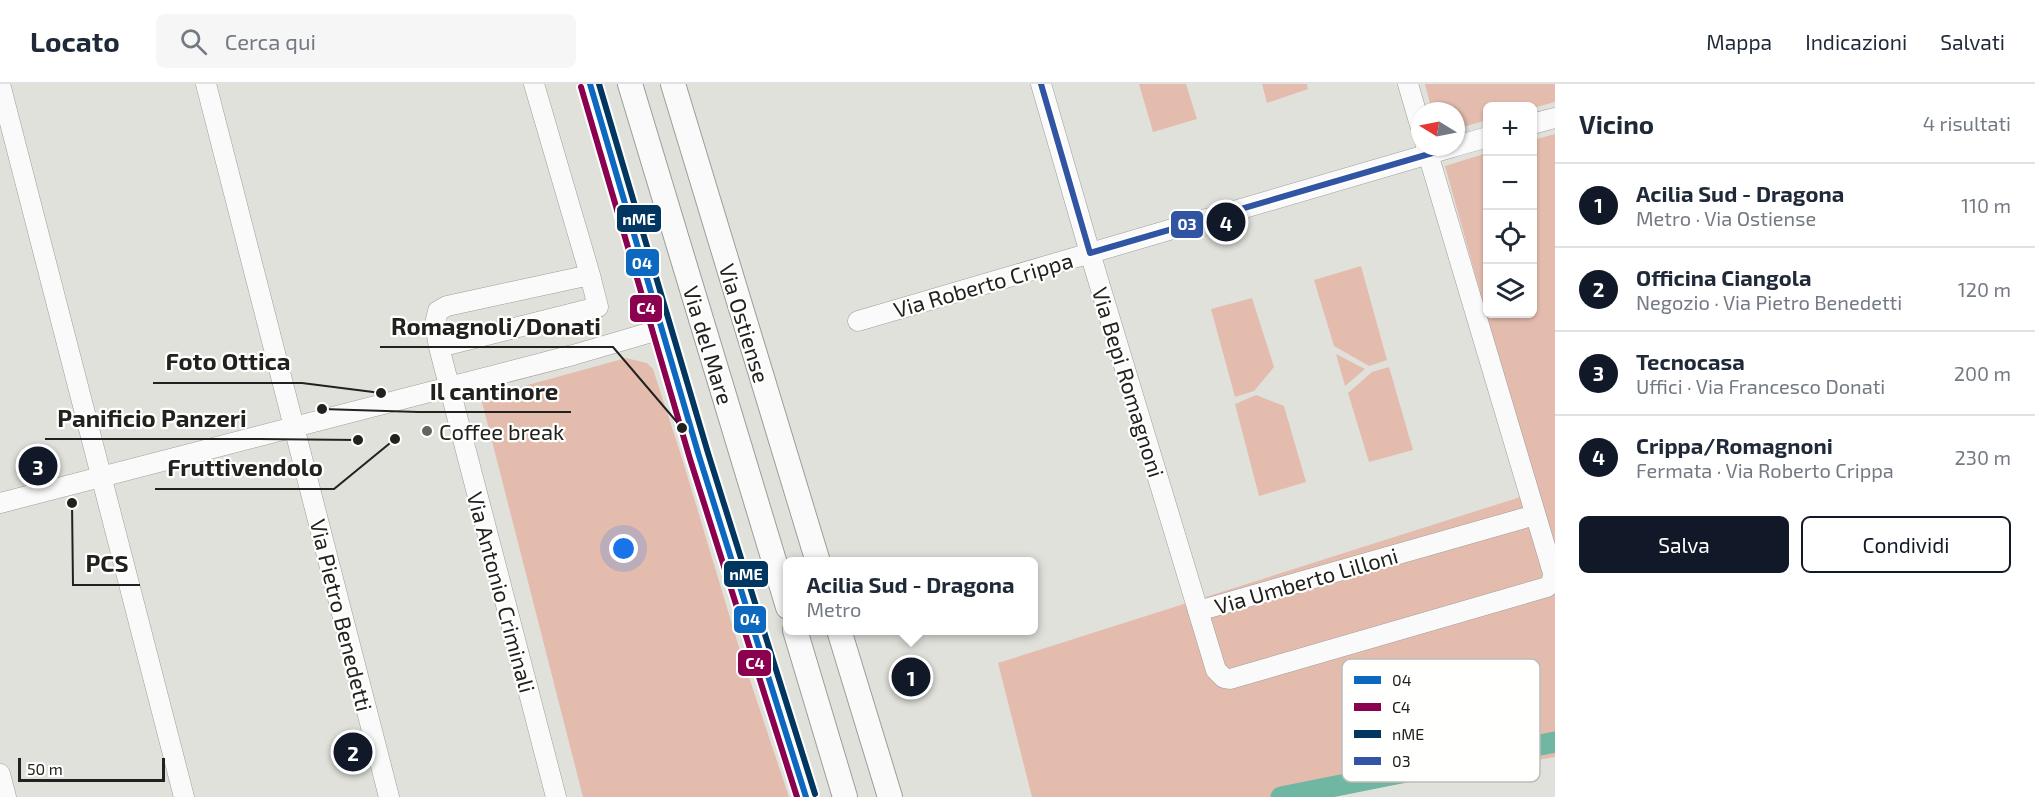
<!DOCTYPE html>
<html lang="it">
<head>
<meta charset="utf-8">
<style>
	body { margin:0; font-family:"Exo 2",sans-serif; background:#f6f6f7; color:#1f2937 }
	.controls { position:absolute; right:18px; top:18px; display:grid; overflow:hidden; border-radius:9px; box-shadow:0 2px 4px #0004 }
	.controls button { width:54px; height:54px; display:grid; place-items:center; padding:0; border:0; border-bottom:2px solid #e0e1e3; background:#fff; color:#1f2937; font:30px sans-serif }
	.compass { position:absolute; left:1411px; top:18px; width:54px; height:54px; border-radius:50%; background:#fff; box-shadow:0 2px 4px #0004; rotate:280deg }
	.scale { position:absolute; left:18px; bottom:15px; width:147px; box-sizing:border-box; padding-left:6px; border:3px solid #21211f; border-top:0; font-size:16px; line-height:21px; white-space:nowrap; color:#21211f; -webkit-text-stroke:4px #fffffe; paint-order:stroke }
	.you { position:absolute; left:624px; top:465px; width:21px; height:21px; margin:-15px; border:4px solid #fff; border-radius:50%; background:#1a73e8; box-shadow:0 0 0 9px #1a73e833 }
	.badge { display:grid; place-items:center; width:39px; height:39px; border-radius:50%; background:#111827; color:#fff; font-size:20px; font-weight:700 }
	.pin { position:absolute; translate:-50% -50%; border:3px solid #fff; box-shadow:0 2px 6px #0006 }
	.popup { position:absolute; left:783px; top:473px; width:255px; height:78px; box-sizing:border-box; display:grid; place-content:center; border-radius:9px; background:#fff; filter:drop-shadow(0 2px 4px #0005); font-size:20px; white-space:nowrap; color:#747a83 }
	.popup b { font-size:22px; color:#1f2937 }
	.popup::after { content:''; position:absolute; left:50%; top:100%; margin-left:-12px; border:12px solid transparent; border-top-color:#fff }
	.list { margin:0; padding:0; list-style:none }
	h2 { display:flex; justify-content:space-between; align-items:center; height:78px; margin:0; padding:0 24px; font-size:26px }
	h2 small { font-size:20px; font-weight:400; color:#747a83 }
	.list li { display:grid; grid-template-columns:39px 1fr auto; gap:18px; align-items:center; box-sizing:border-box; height:84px; padding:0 24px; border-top:2px solid #e0e1e3 }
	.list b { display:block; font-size:22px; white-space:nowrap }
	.list p { margin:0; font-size:20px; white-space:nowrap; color:#747a83 }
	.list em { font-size:20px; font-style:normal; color:#747a83 }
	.actions { display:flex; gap:12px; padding:18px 24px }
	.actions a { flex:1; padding:14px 0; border:2px solid #111827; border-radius:9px; text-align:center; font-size:21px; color:#111827 }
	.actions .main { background:#111827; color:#fff }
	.icon { flex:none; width:33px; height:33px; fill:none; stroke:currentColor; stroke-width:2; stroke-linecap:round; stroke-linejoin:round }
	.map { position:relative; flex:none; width:1555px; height:713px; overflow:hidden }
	header { display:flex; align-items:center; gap:36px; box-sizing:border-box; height:84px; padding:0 30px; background:#fff; border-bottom:2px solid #e0e1e3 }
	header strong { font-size:28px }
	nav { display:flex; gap:33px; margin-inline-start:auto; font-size:21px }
	.search { width:420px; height:54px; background:#f6f6f7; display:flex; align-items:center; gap:15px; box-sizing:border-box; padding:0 21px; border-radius:9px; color:#747a83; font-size:22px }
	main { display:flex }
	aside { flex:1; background:#fff }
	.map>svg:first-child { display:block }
</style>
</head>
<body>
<header>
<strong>Locato</strong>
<div class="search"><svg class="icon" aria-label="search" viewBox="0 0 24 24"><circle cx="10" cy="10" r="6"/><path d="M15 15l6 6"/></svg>Cerca qui</div>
<nav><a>Mappa</a><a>Indicazioni</a><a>Salvati</a></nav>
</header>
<main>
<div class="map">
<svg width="1555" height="713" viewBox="0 0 1555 713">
	<rect width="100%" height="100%" fill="#e1e1dc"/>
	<path fill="#e4bcae" d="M1139,0H1186L1197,35L1153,48Z
		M1262,0H1307L1308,5L1267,19Z
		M1425,0H1555V18L1533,24L1532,22H1488L1487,36L1456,45V27H1432Z
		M1555,50V673L1325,713H1032L998,579L1536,408L1445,82L1487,69L1488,230H1532L1533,56Z
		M1361,182L1387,276L1369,282L1334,262L1314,196Z
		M1252,214L1274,283L1254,307L1235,313L1211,225Z
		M1336,270L1365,285L1345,302Z
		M626,274L647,279L653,285L682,374L738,560L789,713H583L481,314Z
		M1389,283L1413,366L1369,378L1348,309L1372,288Z
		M1256,311L1284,322L1306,398L1259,412L1235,320Z"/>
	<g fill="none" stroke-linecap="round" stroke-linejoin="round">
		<path stroke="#70b7a3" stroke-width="21" d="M1281,713L1555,658"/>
		<g stroke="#9d9d99" stroke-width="21">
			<path id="minor" d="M0,0L184,713
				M206,0L389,713
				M534,0L590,191
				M1041,0L1090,169L1216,586L1224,594L1230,595L1547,503L1552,498L1553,489L1426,63
				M1408,0L1420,41
				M1532,40L1555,34
				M1456,62L1488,53
				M858,237L1453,63
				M439,263L598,223L590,191L447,222L438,227L435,240L439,263L556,713
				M0,419L573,271L662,245
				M1198,527L1535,431
				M0,690L6,713"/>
		</g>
		<g stroke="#9d9d99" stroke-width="26">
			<path id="major" d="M590,0L699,372L806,713
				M630,0L788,523
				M673,0L818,478
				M795,546L845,713
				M839,546L890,713"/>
		</g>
		<use href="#minor" stroke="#fafafa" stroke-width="20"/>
		<use href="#major" stroke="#fafafa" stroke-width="24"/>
		<g stroke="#fffffe" stroke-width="10">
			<path id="bus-1" d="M590,0L699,372L806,713"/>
		</g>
		<g stroke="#fffffe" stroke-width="10">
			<path id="bus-2" d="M581,3L690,375L797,713"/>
		</g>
		<g stroke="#fffffe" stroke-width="10">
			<path id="bus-3" d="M599,0L708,369L815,710"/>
		</g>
		<g stroke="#fffffe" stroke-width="10">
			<path id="bus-4" d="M1041,0L1090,169L1453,63"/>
		</g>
		<use href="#bus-1" stroke="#0c69bf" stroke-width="6"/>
		<use href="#bus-2" stroke="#8b004f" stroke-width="6"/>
		<use href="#bus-3" stroke="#00365f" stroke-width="6"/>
		<use href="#bus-4" stroke="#3155a3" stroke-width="6"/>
	</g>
	<circle fill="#646461" stroke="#fffffe" stroke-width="2" cx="427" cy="347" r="6"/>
	<g text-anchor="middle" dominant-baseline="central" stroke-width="4.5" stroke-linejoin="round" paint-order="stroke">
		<g font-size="22" fill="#21211f" stroke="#fffffe">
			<text transform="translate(983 200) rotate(-16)">Via Roberto Crippa</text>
			<text transform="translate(745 239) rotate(73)">Via Ostiense</text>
			<text transform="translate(709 261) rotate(73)">Via del Mare</text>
			<text transform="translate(1129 298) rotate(73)">Via Bepi Romagnoni</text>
			<text transform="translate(1306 496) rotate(-16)">Via Umberto Lilloni</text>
			<text transform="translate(502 508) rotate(75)">Via Antonio Criminali</text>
			<text transform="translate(342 531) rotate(76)">Via Pietro Benedetti</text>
		</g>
		<g font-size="22" fill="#21211f" stroke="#fffffe" text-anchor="start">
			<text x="439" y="347">Coffee break</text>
		</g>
	</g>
	<rect x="1342" y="575" width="198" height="123" rx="9" fill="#fffffe" stroke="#bcbcbb" stroke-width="1.5"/>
	<rect x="1354" y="592" width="27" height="8" fill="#0c69bf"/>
	<rect x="1354" y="619" width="27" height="8" fill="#8b004f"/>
	<rect x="1354" y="646" width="27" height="8" fill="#00365f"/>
	<rect x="1354" y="673" width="27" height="8" fill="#3155a3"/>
	<g font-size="16" fill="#21211f">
		<text x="1392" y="602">04</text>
		<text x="1392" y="629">C4</text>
		<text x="1392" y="656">nME</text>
		<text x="1392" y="683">03</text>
	</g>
	<path fill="none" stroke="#21211f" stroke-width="2" d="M682 344L613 263H380M381 309L302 299H153M322 325L418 328H571M358 356L259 355H45M395 355L334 405H155M72 419L73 501H140"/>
	<g fill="#21211f" stroke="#fffffe" stroke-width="2">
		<circle cx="682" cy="344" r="6"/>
		<circle cx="381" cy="309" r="6"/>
		<circle cx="322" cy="325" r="6"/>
		<circle cx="358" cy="356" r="6"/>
		<circle cx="395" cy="355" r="6"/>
		<circle cx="72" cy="419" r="6"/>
	</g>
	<g font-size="24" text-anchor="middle" font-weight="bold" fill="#21211f" stroke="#fffffe" stroke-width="4.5" stroke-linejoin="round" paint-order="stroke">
		<text x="496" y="251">Romagnoli/Donati</text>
		<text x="228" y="286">Foto Ottica</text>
		<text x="494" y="316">Il cantinore</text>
		<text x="152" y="343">Panificio Panzeri</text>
		<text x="245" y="392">Fruttivendolo</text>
		<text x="107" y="488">PCS</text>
	</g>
	<g stroke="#fffffe" stroke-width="2">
		<rect x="616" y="120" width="46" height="29" rx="6" fill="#00365f"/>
		<rect x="1170" y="126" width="34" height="29" rx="6" fill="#3155a3"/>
		<rect x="625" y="164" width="35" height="29" rx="6" fill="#0c69bf"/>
		<rect x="629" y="210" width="34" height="29" rx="6" fill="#8b004f"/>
		<rect x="723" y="476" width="46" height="28" rx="6" fill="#00365f"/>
		<rect x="733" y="521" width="34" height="29" rx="6" fill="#0c69bf"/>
		<rect x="737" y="565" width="35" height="28" rx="6" fill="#8b004f"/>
	</g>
	<g font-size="16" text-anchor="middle" font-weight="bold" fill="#fff">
		<text x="639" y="141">nME</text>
		<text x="1187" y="146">03</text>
		<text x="642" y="185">04</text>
		<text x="646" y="230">C4</text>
		<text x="746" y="496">nME</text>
		<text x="750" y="541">04</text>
		<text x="755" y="585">C4</text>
	</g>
</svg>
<div class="controls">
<button>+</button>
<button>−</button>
<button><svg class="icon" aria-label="locate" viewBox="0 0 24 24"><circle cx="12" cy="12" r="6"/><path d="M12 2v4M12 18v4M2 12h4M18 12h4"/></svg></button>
<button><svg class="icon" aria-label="layers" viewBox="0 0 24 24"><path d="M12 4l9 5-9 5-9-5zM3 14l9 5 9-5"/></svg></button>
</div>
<svg class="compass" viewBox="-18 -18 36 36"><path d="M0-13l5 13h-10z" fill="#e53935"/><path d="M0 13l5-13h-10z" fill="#747a83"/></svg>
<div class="scale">50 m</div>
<div class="you"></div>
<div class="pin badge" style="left:911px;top:593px">1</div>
<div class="popup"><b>Acilia Sud - Dragona</b>Metro</div>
<div class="pin badge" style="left:353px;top:668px">2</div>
<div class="pin badge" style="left:38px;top:382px">3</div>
<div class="pin badge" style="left:1226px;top:138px">4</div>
</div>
<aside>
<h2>Vicino<small>4 risultati</small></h2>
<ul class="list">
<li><span class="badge">1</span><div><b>Acilia Sud - Dragona</b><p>Metro · Via Ostiense</p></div><em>110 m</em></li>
<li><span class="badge">2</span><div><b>Officina Ciangola</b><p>Negozio · Via Pietro Benedetti</p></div><em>120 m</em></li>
<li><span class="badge">3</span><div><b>Tecnocasa</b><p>Uffici · Via Francesco Donati</p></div><em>200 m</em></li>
<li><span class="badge">4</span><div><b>Crippa/Romagnoni</b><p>Fermata · Via Roberto Crippa</p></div><em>230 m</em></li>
</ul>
<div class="actions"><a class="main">Salva</a><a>Condividi</a></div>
</aside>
</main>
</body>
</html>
